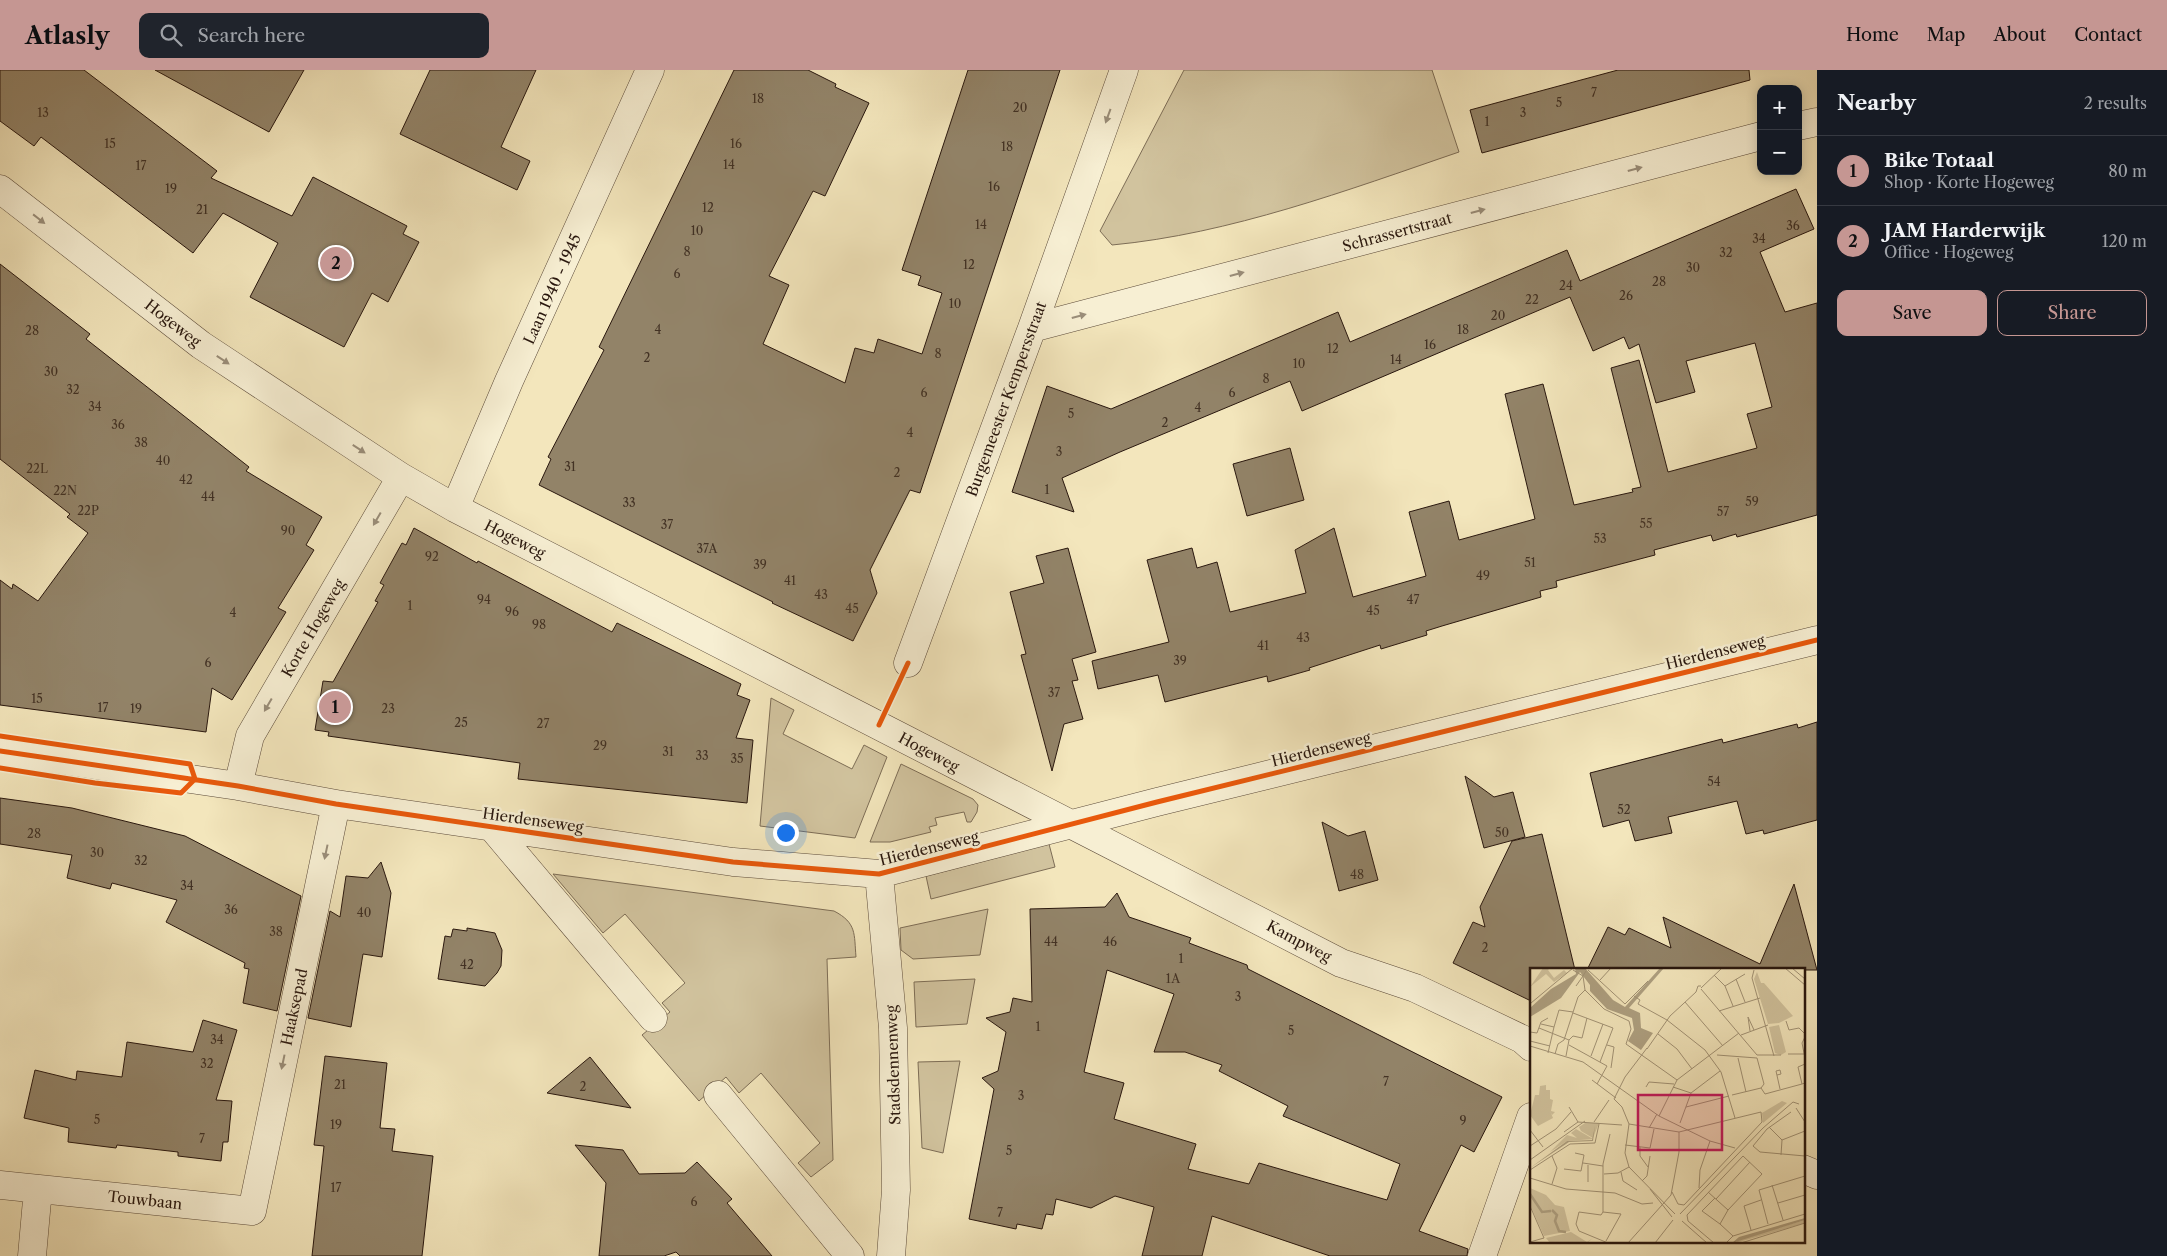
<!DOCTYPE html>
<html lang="en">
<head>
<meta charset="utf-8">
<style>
	body { margin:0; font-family:"Libre Caslon Text",serif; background:#20242c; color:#f1f3f6 }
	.controls { position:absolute; right:15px; top:15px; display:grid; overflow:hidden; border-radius:10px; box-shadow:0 2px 12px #0003 }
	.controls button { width:45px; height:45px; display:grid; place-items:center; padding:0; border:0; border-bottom:1px solid #363941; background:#171b24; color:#f1f3f6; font:25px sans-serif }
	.you { position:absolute; left:785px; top:762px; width:18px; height:18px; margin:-12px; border:4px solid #fff; border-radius:50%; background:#1a73e8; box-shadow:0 0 0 8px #1a73e833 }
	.badge { display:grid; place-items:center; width:32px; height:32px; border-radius:50%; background:#c59692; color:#111; font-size:16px; font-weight:700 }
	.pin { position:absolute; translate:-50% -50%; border:2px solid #fff; box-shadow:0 1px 5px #0006 }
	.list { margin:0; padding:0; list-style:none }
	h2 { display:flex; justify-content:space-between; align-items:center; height:65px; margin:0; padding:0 20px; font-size:21px }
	h2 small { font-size:16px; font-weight:400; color:#9ea1a6 }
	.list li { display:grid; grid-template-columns:32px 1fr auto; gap:15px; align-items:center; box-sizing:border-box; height:70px; padding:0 20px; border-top:1px solid #363941 }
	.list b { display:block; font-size:19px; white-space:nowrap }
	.list p { margin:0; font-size:16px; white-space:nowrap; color:#9ea1a6 }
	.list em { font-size:16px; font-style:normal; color:#9ea1a6 }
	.actions { display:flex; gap:10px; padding:15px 20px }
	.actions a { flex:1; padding:11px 0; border:1px solid #c59692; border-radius:10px; text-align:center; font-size:18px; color:#c59692 }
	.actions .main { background:#c59692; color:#111 }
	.icon { flex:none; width:28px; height:28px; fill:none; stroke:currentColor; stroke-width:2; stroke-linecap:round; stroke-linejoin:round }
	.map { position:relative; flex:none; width:1817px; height:1186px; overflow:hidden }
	header { display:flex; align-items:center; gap:30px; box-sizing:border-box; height:70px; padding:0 25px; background:#c59692; color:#111 }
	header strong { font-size:24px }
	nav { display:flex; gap:28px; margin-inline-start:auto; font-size:18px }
	.search { width:350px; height:45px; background:#20242c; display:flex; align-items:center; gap:12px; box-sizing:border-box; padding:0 18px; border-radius:10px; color:#9ea1a6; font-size:19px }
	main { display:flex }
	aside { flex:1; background:#171b24 }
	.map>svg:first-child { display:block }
</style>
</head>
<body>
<header>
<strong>Atlasly</strong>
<div class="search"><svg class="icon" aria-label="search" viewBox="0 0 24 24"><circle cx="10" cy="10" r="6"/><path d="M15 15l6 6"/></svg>Search here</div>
<nav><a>Home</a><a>Map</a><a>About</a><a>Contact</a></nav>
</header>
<main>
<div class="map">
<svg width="1817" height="1186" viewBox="0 0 1817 1186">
	<rect width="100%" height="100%" fill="#f3e6bc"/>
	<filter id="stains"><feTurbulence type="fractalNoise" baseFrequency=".004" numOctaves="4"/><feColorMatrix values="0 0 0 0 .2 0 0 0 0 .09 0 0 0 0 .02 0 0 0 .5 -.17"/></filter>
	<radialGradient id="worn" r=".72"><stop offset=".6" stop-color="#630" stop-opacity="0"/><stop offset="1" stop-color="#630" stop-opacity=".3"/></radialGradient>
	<path fill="#d1c39e" stroke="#7d6d56" d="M1184,0H1432L1459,82C1348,120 1230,164 1112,175L1100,161Z
		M771,628L794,640L783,664L852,699L864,675L887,687L855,768L760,756Z
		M901,694L973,729L978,735L977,742L971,752H967L964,742L935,748L937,755L929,757L931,762L890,772H870Z
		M1049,774L1055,797L931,829L926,806Z
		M553,804L834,841C857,853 854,864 856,887L827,889L833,1090L811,1107L798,1093L820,1073L761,1003L739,1023L726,1007L699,1031L642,965L670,942L662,933L685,913L625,844L603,863Z
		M988,839L980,885L913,889L901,880L900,858Z
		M975,909L967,954L916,957L914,912Z
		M960,991L943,1083L922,1078L918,992Z"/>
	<path fill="#928368" stroke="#29170e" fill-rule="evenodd" d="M0,0H84L217,101L211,108L292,146L313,107L407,156L403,164L419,172L388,232L372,223L344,277L250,227L278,173L223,143L193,183L41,67L34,76L0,51Z
		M155,0H304L269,62Z
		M430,0H536L501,77L530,91L517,120L400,64Z
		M734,0H808L836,14L835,17L869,33L825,126L813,121L769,206L789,215L763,274L845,313L855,278L874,283L878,269L922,284L942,223L918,215L921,206L902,200L968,0H1060L920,423L910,420L870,500L877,523L853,571L772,533L773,532L539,415L551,389L548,387L604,280L599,277Z
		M1618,0H1749L1750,10L1482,83L1470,40Z
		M1796,119L1814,159L1760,182L1785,242L1817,233V445L1737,467L1736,464L1713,471L1711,465L1654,480L1655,485L1556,511L1557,517L1540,521L1541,527L1442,556L1426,561L1427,565L1381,579L1380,575L1309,598L1310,600L1268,612L1267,606L1165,632L1158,605L1098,619L1092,591L1169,572L1147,490L1192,478L1197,498L1217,492L1230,542L1306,523L1295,480L1334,458L1353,527L1426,506L1409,442L1449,431L1459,470L1535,449L1505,324L1543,314L1574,435L1633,422L1632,419L1641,417L1611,298L1639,290L1668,402L1757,378L1747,344L1772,337L1755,273L1686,291L1695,322L1656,333L1639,274L1629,279L1624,267L1593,281L1570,227L1302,341L1290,311L1120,382L1062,408L1074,442L1012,422L1047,316L1111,339L1338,242L1350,272L1567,180L1580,211Z
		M0,194L90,264L86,269L249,397L246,401L322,447L306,475L314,480L278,538L286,542L232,630L212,618L206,662L0,635V510L12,519L13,514L38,531L88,463L67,447L70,444L0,389Z
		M1290,378L1304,430L1247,446L1233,394Z
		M414,458L477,493L478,491L612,562L617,553L741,614L737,625L750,630L736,668L753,670L747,733L518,709L520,693L328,666L329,662L315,660L323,611L333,612L378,532L375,531L384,515L380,513L402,473L406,475Z
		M1068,478L1096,582L1072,589L1078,610L1072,611L1083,649L1064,654L1052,701L1021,585L1026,584L1010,522L1044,513L1036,486Z
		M1817,652V750L1764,764L1763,760L1746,764L1737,731L1668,747L1672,763L1635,771L1629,750L1603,757L1590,703L1722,669L1723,673L1797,654L1798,658Z
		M1465,706L1494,727L1513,722L1525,767L1484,778Z
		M0,728L72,738L185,766L301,826L277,941L243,933L249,899L244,898L245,893L166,852L177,830L112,813L110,819L67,808L72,785L0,774Z
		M1322,752L1348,766L1365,761L1378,810L1339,821Z
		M1542,764L1575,900H1531V931L1453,893L1473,852L1485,857L1480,837L1512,771Z
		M381,792L391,823L382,887L363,884L351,957L308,948L330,841L340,847L346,806L368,808Z
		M1794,814L1817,900H1587L1608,857L1625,865L1629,858L1671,878L1663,847L1760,894Z
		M1117,823L1129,847L1191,868L1189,873L1247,895L1248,899L1502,1027L1474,1082L1461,1075L1419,1161L1468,1179L1467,1186H1330L1212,1146L1202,1186H1142L1154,1137L1115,1126L1091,1138L1056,1129L1053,1145L1046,1144L1042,1159L1017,1154L1016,1159L969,1149L994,1019L982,1008L998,1001L1006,962L986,948L1010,942L1013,928L1032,932L1030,839L1105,837ZM1107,900L1174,924L1154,982H1185L1222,995L1219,1001L1288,1036L1283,1046L1400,1094L1387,1130L1259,1093L1249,1114L1188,1099L1196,1074L1114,1049L1124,1013L1084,1002Z
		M467,858L495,863L502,880L501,896L497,903L485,916L438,909L445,866L451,867L453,859L467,861Z
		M203,950L237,960L216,1030L232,1031L228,1072H223L221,1091L178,1086V1082L117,1075L116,1078L68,1072L69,1058L24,1048L35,1000L76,1010L77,1001L122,1007L127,972L193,982Z
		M325,986L387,993L380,1058L395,1059L392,1081L433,1086L422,1186H312L324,1076L314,1075Z
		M590,987L631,1038L547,1023Z
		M575,1075L623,1080L639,1104L685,1103L697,1092L732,1129L727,1133L772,1186H680L676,1182L664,1186H599L606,1113Z"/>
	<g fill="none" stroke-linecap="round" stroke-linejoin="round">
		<g stroke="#5c4b3a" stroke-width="29">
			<path id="minor" d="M1798,56L1817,52
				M0,119L201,275L401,407L455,438L1341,893L1415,918L1522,969L1531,977
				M1032,258L1761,66
				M455,438L509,311L650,0
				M908,593L1032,258L1124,0
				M0,681L238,716L336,734L733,792L879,804L1157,732L1817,570
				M238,716L250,666L401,407
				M491,756L653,948
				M879,804L893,958L896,1120L891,1186
				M718,1025L850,1186
				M1803,1099L1817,1105
				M0,1115L252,1141L336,734
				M32,1186L38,1119
				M1482,1186L1531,1047"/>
		</g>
		<use href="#minor" stroke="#f7efd3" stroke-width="28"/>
		<g stroke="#f7efd3" stroke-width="8">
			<path id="cycleway" d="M879,655L908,593
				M0,666L190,694L195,709
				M0,681L238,716L336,734L733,792L879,804L1157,732L1817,570
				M0,698L95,713L181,723L195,709"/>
		</g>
		<use href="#cycleway" stroke="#e8590c" stroke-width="5"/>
	</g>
	<defs><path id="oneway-solid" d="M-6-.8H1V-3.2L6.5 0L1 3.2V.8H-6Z" transform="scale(1.25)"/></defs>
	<g fill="#9a8e7a">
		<use href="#oneway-solid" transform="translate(1108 46) rotate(110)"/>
		<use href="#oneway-solid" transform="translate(1635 99) rotate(-15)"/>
		<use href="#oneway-solid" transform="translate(1478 141) rotate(-15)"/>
		<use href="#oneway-solid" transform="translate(39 149) rotate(38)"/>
		<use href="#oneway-solid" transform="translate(1237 204) rotate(-15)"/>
		<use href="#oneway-solid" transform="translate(1079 246) rotate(-15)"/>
		<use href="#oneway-solid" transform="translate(223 290) rotate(33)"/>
		<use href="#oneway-solid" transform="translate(359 379) rotate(33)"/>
		<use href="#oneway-solid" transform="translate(377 449) rotate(120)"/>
		<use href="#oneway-solid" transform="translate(268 635) rotate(120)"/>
		<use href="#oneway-solid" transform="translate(326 782) rotate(102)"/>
		<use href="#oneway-solid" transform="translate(283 992) rotate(102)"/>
	</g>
	<g text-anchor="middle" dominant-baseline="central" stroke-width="5" stroke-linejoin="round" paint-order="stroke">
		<g font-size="12" fill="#433224">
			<text x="1594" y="22">7</text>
			<text x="758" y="28">18</text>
			<text x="1559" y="32">5</text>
			<text x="1020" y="37">20</text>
			<text x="43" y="42">13</text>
			<text x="1523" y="42">3</text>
			<text x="1487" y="51">1</text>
			<text x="110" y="73">15</text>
			<text x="736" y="73">16</text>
			<text x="1007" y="76">18</text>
			<text x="729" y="94">14</text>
			<text x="141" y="95">17</text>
			<text x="994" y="116">16</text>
			<text x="171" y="118">19</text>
			<text x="708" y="137">12</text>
			<text x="202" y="139">21</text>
			<text x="981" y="154">14</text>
			<text x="1793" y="155">36</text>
			<text x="697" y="160">10</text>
			<text x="1759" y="168">34</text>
			<text x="687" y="181">8</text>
			<text x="1726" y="182">32</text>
			<text x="969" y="194">12</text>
			<text x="1693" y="197">30</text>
			<text x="677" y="203">6</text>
			<text x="1659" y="211">28</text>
			<text x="1566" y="215">24</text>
			<text x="1626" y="225">26</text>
			<text x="1532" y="229">22</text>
			<text x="955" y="233">10</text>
			<text x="1498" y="245">20</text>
			<text x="658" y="259">4</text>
			<text x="1463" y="259">18</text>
			<text x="32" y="260">28</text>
			<text x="1430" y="274">16</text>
			<text x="1333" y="278">12</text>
			<text x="938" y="283">8</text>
			<text x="647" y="287">2</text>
			<text x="1396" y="289">14</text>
			<text x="1299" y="293">10</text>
			<text x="51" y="301">30</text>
			<text x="1266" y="308">8</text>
			<text x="73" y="319">32</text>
			<text x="924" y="322">6</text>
			<text x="1232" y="322">6</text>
			<text x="95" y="336">34</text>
			<text x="1198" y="337">4</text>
			<text x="1071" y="343">5</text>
			<text x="1165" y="352">2</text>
			<text x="118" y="354">36</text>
			<text x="910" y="362">4</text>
			<text x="141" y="372">38</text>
			<text x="1059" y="381">3</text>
			<text x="163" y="390">40</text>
			<text x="570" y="396">31</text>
			<text x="37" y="398">22L</text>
			<text x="897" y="402">2</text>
			<text x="186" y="409">42</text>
			<text x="1047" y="419">1</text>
			<text x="65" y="420">22N</text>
			<text x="208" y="426">44</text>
			<text x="1752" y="431">59</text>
			<text x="629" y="432">33</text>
			<text x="88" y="440">22P</text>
			<text x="1723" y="441">57</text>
			<text x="1646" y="453">55</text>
			<text x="667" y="454">37</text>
			<text x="288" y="460">90</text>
			<text x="1600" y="468">53</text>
			<text x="707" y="478">37A</text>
			<text x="432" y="486">92</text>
			<text x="1530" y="492">51</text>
			<text x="760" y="494">39</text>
			<text x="1483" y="505">49</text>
			<text x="790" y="510">41</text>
			<text x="821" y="524">43</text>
			<text x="484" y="529">94</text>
			<text x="1413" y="529">47</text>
			<text x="410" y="535">1</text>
			<text x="852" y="538">45</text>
			<text x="1373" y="540">45</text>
			<text x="512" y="541">96</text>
			<text x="233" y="542">4</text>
			<text x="539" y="554">98</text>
			<text x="1303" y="567">43</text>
			<text x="1263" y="575">41</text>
			<text x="1180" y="590">39</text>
			<text x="208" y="592">6</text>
			<text x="1054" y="622">37</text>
			<text x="37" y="628">15</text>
			<text x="103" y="637">17</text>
			<text x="136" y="638">19</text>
			<text x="388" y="638">23</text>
			<text x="461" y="652">25</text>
			<text x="543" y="653">27</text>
			<text x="600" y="675">29</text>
			<text x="668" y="681">31</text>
			<text x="702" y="685">33</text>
			<text x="737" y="688">35</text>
			<text x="1714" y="711">54</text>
			<text x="1624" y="739">52</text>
			<text x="1502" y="762">50</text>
			<text x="34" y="763">28</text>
			<text x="97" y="782">30</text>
			<text x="141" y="790">32</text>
			<text x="1357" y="804">48</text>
			<text x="187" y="815">34</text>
			<text x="231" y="839">36</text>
			<text x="364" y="842">40</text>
			<text x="276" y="861">38</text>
			<text x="1051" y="871">44</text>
			<text x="1110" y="871">46</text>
			<text x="1485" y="877">2</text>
			<text x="1181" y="888">1</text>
			<text x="467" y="894">42</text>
			<text x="1173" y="908">1A</text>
			<text x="1238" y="926">3</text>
			<text x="1038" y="956">1</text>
			<text x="1291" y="960">5</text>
			<text x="217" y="969">34</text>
			<text x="207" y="993">32</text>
			<text x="1386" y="1011">7</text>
			<text x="340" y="1014">21</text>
			<text x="583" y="1016">2</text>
			<text x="1021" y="1025">3</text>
			<text x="97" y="1049">5</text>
			<text x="1463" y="1050">9</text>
			<text x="336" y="1054">19</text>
			<text x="202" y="1068">7</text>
			<text x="1009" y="1080">5</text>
			<text x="336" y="1117">17</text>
			<text x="694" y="1131">6</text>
			<text x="1000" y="1142">7</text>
		</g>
		<g font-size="15" fill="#29170e" stroke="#f7efd3">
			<text transform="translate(1397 162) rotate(-15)">Schrassertstraat</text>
			<text transform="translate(552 219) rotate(-66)">Laan 1940 - 1945</text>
			<text transform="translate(173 253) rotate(38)">Hogeweg</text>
			<text transform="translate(1006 329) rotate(-70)">Burgemeester Kempersstraat</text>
			<text transform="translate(515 469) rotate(27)">Hogeweg</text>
			<text transform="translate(313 558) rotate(-60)">Korte Hogeweg</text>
			<text transform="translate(1715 582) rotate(-14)">Hierdenseweg</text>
			<text transform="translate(1321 679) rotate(-14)">Hierdenseweg</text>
			<text transform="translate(929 682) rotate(28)">Hogeweg</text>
			<text transform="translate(533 750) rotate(8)">Hierdenseweg</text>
			<text transform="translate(929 778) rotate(-14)">Hierdenseweg</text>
			<text transform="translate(1299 871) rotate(28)">Kampweg</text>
			<text transform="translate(294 937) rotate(-78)">Haaksepad</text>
			<text transform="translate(893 995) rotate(-92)">Stadsdennenweg</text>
			<text transform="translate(145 1130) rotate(6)">Touwbaan</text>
		</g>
	</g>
	<g transform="translate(1530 898)">
		<rect width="275" height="275" fill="#f3e6bc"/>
		<path d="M13,0H20L18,2L24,10L34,2L37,5L24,14L16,6L0,19ZM227,4L231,15H234L263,48L249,55L238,56L224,11ZM249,57L256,84L251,87L245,85L239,59ZM16,117V122H20V131L23,132L21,143L25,144L22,147L20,143L23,150L8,158L0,147L5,127H9L10,118ZM252,133L257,135L233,155L232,145ZM55,155H69L63,170L51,163L49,159ZM46,161L63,171L37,173L20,184L37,167L47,170L41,165ZM0,220L16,227L25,237L34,239L40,263L14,268L0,237ZM275,252V255L205,275L210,271ZM41,264L57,274L63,270L57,275H20L16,270Z" fill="#d1c39e"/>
		<path d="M45,0H55L83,32L95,39L130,0H134L99,40L110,45L111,60L123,65L111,82L98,73L104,62L102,50L77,41L60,23V17L50,4L31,30L0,49V40L21,21L46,6ZM65,158L63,173L39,174L0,200L37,173L62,172ZM275,250V252L202,275L209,269Z" fill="#aea081"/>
		<path fill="none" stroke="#aea081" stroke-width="2.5" d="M0,226L12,244L21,243M22,242L27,247L25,253L29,263L36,264"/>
		<path fill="none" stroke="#a29376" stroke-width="1" d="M255,0L275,17M262,0L275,11M43,2L53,8L56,3M58,2L95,36L118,13M224,2L222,10L244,88M184,7L195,18L203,38M206,11L215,34M70,12L81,0M46,18L53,8L55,22L74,41L99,53L101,61L96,76L147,112M195,18L215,6M171,20L192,0M171,21L227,87H251M104,28L110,32L108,36L137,52L175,82L191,104L205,150M155,34L193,78M1,35L43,0M189,43L230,30M43,45L83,60L70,94M256,53L259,62L269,60L275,66M11,56L24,59L18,85M24,59L29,42L43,44M9,60L39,72M220,63L218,49L224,62M0,64L7,65L11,54L18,50M128,66L147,81L162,101M211,67L238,57M275,69L272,75L275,90M39,72L43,68L52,70L57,50M0,73L20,78M39,77L77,98L67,116M77,77L84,79L81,100M0,78L53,94L129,148L180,173L205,180M117,80L95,109L84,131L92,139L99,156L95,185L99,199L145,246M117,81L140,48L166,24L168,18H171M25,86L28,76L34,72L48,29L55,22M258,86H274M187,87L227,90L234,116L231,120M36,88L39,72M61,88L73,56M208,90L216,124M275,96L268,99L272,116L275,115M247,107L251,106L250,102L246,103L250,121M62,112L86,130M116,119L119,114L144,116M143,119L161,125M231,120L235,126L272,116M202,127L231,120M39,139L48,154M156,139L199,128M266,140L275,154M261,144L237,161L223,178L230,184L275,188M129,148L147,112L209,65M48,154L92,157M64,154L79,132M150,155L161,125L190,103M99,156L149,164L231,144L232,154L154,237L148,236L142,224M239,159L252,172L251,187M119,160L127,146M0,162L13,179M34,164L48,154M252,172L275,163M95,177L120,180L124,161M0,178L26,161L41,144M110,179V188L118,199M22,188L27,200L22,216M0,192L55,153M53,195L73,198M34,201L51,203L54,187L45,185M0,202L40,176L65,175L69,156M91,204L93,213L107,222M74,206L88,205L99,199M0,210L36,221L85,225L112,236L123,235M112,213L117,208L120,188M58,214V197M242,217L253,252M169,220L170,202L180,173M120,221L142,249M178,224L198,242L190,256L203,268M185,230L172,243L190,256M186,231L220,194M248,235L275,227M0,238L14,270L0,274M73,244L91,246L76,273M150,246L233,160L263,134L269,136M152,253L177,275M238,256L229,222L275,208M221,262L214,238L231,232M78,275L49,263L46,256L49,244L71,247L73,244V196L80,166M98,275L141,227L149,184V164M125,275L143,252M184,275L158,253L157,247L213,188L232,206L198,242M196,275L203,268L275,246M211,275L275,255"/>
		<path fill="#c2185b" fill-opacity="0.15" stroke="#c2185b" stroke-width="2.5" d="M108,127H192V182H108Z"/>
		<rect width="275" height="275" fill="none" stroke="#29170e" stroke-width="2.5"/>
	</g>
	<rect width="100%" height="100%" filter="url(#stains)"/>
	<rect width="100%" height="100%" fill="url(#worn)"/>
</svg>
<div class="controls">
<button>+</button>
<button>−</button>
</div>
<div class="you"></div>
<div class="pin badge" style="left:335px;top:637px">1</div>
<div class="pin badge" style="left:336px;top:193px">2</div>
</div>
<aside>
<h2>Nearby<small>2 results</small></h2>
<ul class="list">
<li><span class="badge">1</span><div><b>Bike Totaal</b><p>Shop · Korte Hogeweg</p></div><em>80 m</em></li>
<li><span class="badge">2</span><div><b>JAM Harderwijk</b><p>Office · Hogeweg</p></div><em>120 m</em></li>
</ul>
<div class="actions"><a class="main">Save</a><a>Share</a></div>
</aside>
</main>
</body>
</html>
